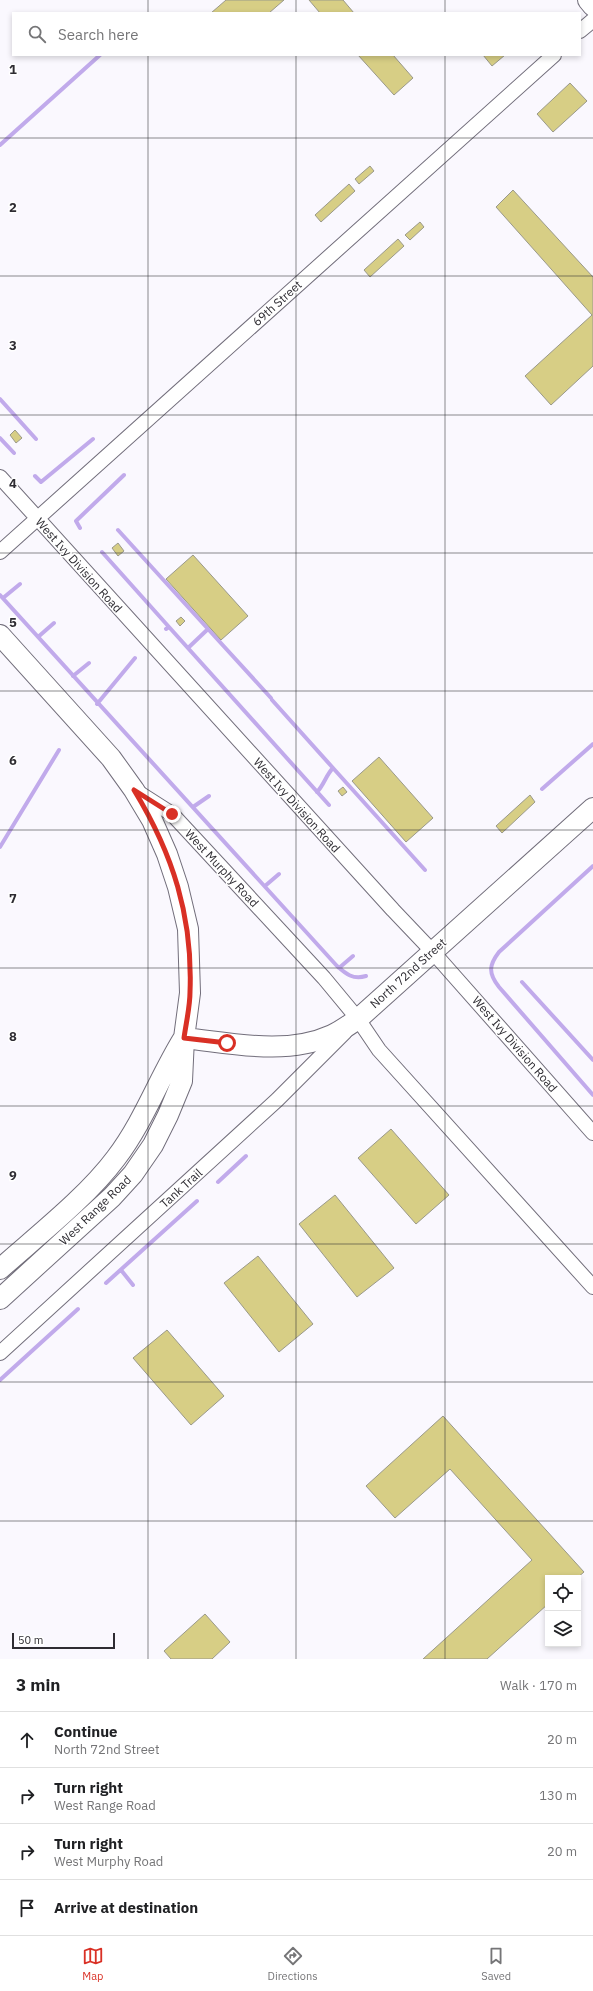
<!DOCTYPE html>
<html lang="en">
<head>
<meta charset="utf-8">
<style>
	body { margin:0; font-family:"IBM Plex Sans",sans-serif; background:#f6f6f6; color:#202124 }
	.controls { position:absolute; right:12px; bottom:12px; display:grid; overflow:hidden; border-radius:0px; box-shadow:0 2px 6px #0003 }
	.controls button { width:36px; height:36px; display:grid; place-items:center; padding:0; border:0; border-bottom:1px solid #e0e0e0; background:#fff; color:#202124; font:20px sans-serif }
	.scale { position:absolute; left:12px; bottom:10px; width:103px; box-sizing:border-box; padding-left:4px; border:2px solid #2e2c32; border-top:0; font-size:11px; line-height:14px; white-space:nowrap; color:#2e2c32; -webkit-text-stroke:3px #fff; paint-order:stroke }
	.stop { position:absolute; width:12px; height:12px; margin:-9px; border:3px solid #d93025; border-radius:50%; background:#fff }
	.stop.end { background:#d93025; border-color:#fff; box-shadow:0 1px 4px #0008 }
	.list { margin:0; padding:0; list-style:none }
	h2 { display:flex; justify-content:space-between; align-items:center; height:52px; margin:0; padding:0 16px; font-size:17px }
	h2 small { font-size:13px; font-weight:400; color:#757577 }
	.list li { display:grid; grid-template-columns:26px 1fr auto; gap:12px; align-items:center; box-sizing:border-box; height:56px; padding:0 16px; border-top:1px solid #e0e0e0 }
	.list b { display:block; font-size:15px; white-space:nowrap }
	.list p { margin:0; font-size:13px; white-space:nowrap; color:#757577 }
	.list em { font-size:13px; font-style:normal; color:#757577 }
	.icon { flex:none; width:22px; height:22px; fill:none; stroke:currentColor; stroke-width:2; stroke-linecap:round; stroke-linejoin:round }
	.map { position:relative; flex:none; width:593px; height:1659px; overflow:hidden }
	.search { position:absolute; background:#fff; box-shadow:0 2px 6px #0003; left:12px; right:12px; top:12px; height:44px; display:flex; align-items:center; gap:10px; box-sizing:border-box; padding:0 14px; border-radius:0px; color:#757577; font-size:15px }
	.sheet { height:276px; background:#fff }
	nav { display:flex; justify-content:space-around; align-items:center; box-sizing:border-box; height:56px; border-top:1px solid #e0e0e0; background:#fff; font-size:11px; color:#757577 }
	nav a { display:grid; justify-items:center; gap:2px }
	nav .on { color:#d93025 }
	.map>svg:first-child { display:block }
</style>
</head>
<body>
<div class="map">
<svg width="593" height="1659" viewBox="0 0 593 1659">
	<rect width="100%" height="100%" fill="#faf8fe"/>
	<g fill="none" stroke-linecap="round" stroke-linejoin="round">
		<path stroke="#c1aaeb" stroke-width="4" d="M0,145L100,55
			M0,399L36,439
			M0,438L14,453
			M35,476L41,482L93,439
			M80,528L76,521L124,475
			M118,530L208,629
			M102,552L169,627L166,629
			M0,595L337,966C346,974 353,980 366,976
			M3,598L20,584
			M169,627L329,805
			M38,637L54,623
			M188,648L208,629L271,698
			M73,676L89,663
			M272,700L333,768
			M97,704L135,658
			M542,789L593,744
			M317,792C324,785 326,775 333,768L425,870
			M193,807L209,796
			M0,847L59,750
			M593,866L499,952C489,965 488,973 499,987L593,1095
			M265,886L279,874
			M339,968L353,956
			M522,982L593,1060
			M218,1182L246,1156
			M121,1270L133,1285
			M106,1283L197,1201
			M0,1380L78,1309"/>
	</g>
	<path fill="#d7ce85" stroke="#9a998a" d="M226,0H284L269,13H211Z
		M309,0H343L354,13H320Z
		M358,55H393L413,78L394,95Z
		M483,55H505L492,66Z
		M570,83L587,101L553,132L537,114Z
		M370,166L374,171L359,184L355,179Z
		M349,184L355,191L321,222L315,215Z
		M513,190L593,277V366L551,405L525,376L592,315L496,207Z
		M420,222L424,227L410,240L405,235Z
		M398,239L404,246L370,277L364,270Z
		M15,430L22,438L16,443L10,435Z
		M118,543L124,551L118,556L112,548Z
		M193,555L248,616L221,640L166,579Z
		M181,617L185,621L180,626L176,621Z
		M379,757L433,818L406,842L352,781Z
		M343,787L347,792L342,796L338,791Z
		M530,795L535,802L502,833L496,826Z
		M391,1129L449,1195L416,1224L358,1158Z
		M335,1195L394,1268L357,1297L299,1224Z
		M258,1256L313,1324L279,1352L224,1283Z
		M167,1330L224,1396L191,1425L133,1358Z
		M443,1416L584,1572L577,1578H548V1604L487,1659H423L532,1560L450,1469L395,1518L366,1486Z
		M205,1614L230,1642L212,1659H171L164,1651Z"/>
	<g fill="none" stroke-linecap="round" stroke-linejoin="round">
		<g stroke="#726e7b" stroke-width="16">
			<path id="street" d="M580,31L593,20
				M0,477L393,910L432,951L593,1133
				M0,552L554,55
				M136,791L172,814L324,978L358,1019L379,1050L593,1287
				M0,1353L277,1100L345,1032"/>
		</g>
		<g stroke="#726e7b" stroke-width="22">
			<path id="secondary" d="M588,0L593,6
				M0,635L111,758L134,790L152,820L167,854L178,887L188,929L190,993L184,1038L182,1081L168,1115L153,1145L133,1174L112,1197L0,1299
				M184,1038C232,1043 286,1056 332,1035C341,1031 350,1024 358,1019L593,808
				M0,1269C37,1236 87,1197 116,1158C144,1121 159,1078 183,1039"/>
		</g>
		<use href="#street" stroke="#fff" stroke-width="14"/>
		<use href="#secondary" stroke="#fff" stroke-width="20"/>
	</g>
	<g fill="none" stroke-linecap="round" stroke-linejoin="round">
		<path stroke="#d93025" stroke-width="5" d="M172,814L134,790C173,854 193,917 190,992C190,1007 186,1023 184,1038L227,1043"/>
	</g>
	<path fill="none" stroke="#2e2c32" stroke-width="1" stroke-opacity="0.55" d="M148,0V13M296,0V13M445,0V13M148,55V1659M296,55V1659M445,55V1659M0,138H593M0,276H593M0,415H593M0,553H593M0,691H593M0,830H593M0,968H593M0,1106H593M0,1244H593M0,1382H593M0,1521H593"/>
	<g text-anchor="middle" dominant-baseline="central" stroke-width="3" stroke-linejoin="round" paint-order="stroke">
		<g font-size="12" fill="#2e2c32" stroke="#fff">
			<text transform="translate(277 303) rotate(-42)">69th Street</text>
			<text transform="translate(79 565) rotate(48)">West Ivy Division Road</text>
			<text transform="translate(297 805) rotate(48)">West Ivy Division Road</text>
			<text transform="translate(222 868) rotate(47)">West Murphy Road</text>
			<text transform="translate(408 973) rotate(-42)">North 72nd Street</text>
			<text transform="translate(515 1044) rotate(49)">West Ivy Division Road</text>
			<text transform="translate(181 1188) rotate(-42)">Tank Trail</text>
			<text transform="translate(95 1210) rotate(-44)">West Range Road</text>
		</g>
	</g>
	<g font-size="13" text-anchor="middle" font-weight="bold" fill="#2e2c32" stroke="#fff" stroke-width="3" stroke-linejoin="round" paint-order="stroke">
		<text x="13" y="74">1</text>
		<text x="13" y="212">2</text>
		<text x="13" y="350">3</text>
		<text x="13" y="488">4</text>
		<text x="13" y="627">5</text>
		<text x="13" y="765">6</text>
		<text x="13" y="903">7</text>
		<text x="13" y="1041">8</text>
		<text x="13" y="1180">9</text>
	</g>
</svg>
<div class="controls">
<button><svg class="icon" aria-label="locate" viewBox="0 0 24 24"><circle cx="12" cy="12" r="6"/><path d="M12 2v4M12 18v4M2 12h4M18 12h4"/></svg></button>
<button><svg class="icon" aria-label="layers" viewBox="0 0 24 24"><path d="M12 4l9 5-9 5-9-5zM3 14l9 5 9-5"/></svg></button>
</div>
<div class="scale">50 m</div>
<div class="stop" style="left:227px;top:1043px"></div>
<div class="stop end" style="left:172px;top:814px"></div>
<div class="search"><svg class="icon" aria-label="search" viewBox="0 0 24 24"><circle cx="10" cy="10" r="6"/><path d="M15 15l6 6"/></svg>Search here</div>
</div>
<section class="sheet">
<h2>3 min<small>Walk · 170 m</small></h2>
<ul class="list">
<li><svg class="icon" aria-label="ahead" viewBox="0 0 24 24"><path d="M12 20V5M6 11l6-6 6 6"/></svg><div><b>Continue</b><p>North 72nd Street</p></div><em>20 m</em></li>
<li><svg class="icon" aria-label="right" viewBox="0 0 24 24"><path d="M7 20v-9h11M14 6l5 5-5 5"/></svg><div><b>Turn right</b><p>West Range Road</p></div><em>130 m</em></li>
<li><svg class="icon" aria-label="right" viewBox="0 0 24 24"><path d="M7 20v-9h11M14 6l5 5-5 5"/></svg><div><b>Turn right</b><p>West Murphy Road</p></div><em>20 m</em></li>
<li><svg class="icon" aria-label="arrive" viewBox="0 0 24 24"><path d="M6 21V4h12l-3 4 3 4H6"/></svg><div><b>Arrive at destination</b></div></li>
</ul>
</section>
<nav>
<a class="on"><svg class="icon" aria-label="map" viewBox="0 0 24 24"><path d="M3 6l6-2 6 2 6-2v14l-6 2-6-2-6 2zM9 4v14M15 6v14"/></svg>Map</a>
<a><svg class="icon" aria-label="directions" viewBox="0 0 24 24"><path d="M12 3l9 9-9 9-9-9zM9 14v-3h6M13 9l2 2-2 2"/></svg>Directions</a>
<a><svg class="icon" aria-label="saved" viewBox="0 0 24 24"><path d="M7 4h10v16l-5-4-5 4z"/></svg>Saved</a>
</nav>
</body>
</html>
